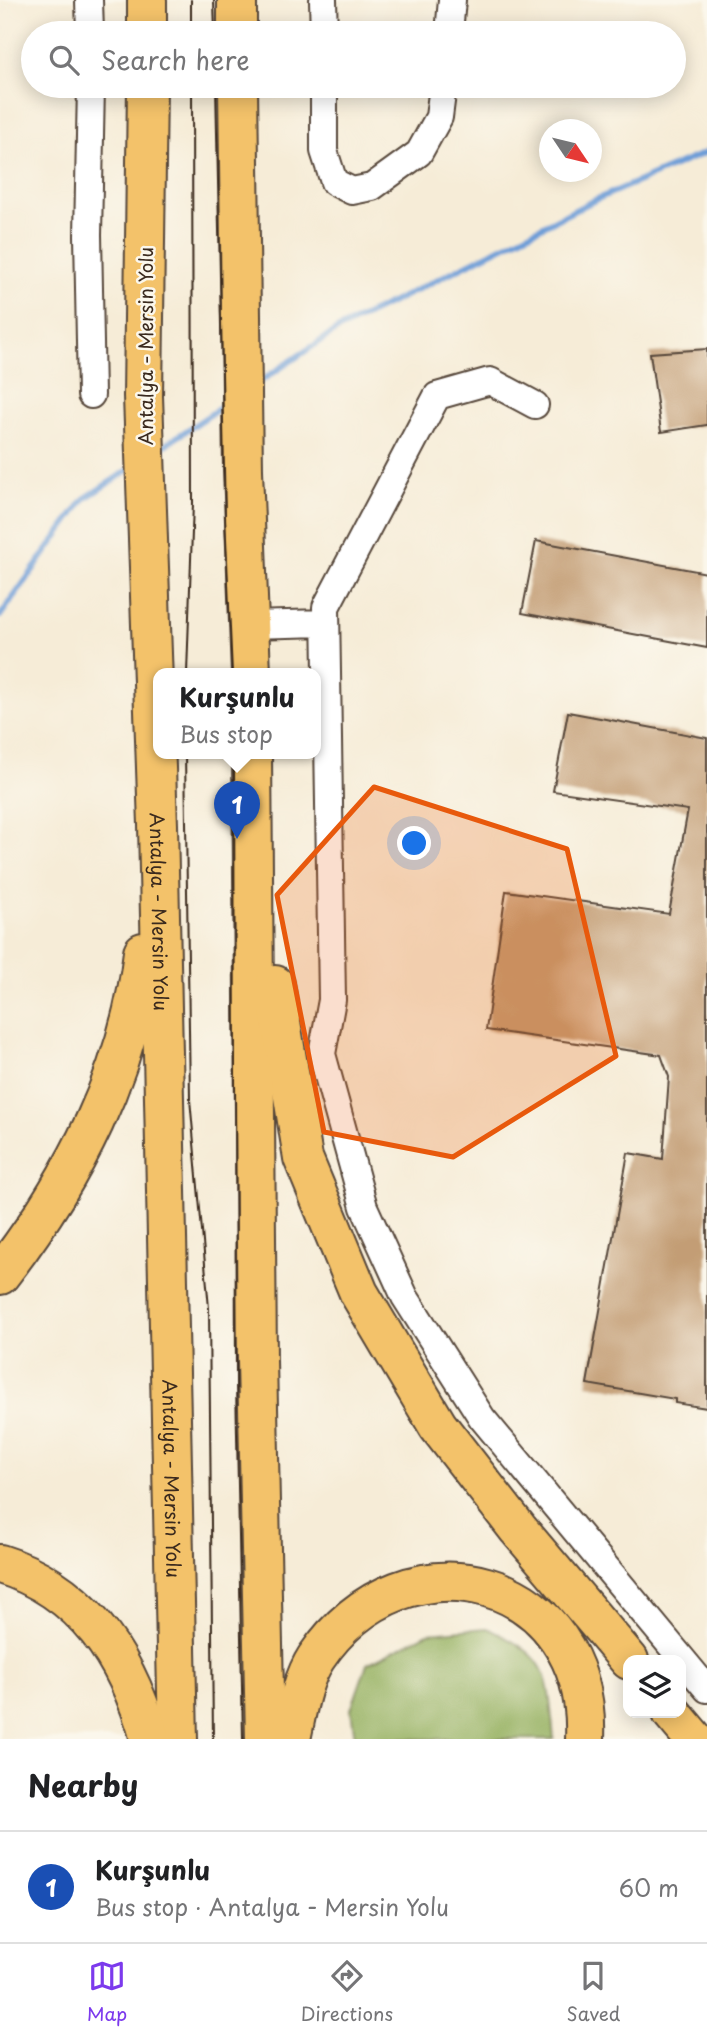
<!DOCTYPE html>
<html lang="en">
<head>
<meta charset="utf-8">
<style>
	body { margin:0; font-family:"Playpen Sans",sans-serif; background:#f6f6f6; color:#202124 }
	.controls { position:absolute; right:21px; bottom:21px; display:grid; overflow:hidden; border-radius:14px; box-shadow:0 4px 18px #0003 }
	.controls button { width:63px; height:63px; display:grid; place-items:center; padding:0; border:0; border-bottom:2px solid #e0e0e0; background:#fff; color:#202124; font:35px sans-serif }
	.compass { position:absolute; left:539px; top:119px; width:63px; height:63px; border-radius:50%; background:#fff; box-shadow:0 4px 18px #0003; rotate:125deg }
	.you { position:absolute; left:415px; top:844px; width:24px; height:24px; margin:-18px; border:5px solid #fff; border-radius:50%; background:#1a73e8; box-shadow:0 0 0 10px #1a73e833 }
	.badge { display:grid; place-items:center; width:46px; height:46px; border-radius:50%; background:#7c3aed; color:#fff; font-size:23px; font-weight:700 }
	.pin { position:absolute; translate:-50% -58px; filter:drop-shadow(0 2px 4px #0008) }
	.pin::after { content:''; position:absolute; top:37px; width:24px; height:21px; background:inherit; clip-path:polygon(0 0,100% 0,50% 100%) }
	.popup { position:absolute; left:153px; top:668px; width:168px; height:91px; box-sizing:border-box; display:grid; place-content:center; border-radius:14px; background:#fff; filter:drop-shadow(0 2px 5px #0005); font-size:23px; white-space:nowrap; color:#757577 }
	.popup b { font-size:26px; color:#202124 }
	.popup::after { content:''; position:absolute; left:50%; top:100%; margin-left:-14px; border:14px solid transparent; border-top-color:#fff }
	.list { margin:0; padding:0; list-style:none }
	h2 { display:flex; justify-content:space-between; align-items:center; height:91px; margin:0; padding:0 28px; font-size:30px }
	h2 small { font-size:23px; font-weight:400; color:#757577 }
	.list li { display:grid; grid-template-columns:46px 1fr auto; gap:21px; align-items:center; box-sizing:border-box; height:112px; padding:0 28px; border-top:2px solid #e0e0e0 }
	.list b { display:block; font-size:26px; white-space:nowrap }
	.list p { margin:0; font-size:23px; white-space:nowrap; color:#757577 }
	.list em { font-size:23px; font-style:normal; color:#757577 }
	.icon { flex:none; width:38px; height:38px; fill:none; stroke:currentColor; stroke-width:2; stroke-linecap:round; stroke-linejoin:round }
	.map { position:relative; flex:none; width:707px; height:1739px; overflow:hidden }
	.search { position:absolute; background:#fff; box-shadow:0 4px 18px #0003; left:21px; right:21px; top:21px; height:77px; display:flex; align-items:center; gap:18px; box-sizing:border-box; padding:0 24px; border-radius:38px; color:#757577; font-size:26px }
	.sheet { height:203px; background:#fff }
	nav { display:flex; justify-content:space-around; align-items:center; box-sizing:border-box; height:98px; border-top:2px solid #e0e0e0; background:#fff; font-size:19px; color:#757577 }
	nav a { display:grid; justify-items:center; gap:4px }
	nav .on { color:#7c3aed }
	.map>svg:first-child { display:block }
</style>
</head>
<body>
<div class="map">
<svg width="707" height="1739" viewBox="0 0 707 1739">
	<rect width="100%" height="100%" fill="#fbf7ec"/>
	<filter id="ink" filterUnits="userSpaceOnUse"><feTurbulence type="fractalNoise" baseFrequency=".0143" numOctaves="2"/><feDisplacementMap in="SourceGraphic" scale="14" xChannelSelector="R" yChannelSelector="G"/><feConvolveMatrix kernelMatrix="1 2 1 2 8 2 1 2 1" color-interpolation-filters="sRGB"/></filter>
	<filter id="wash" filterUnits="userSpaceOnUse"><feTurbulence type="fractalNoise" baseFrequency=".00686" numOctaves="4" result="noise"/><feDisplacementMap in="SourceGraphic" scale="28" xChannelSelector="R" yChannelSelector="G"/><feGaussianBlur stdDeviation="1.57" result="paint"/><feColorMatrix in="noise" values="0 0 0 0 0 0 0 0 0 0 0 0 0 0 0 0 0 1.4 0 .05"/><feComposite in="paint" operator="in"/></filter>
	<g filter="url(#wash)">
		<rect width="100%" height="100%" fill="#f6ecd7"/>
		<path fill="#9ab466" stroke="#6a6f42" stroke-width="2" d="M487,1628C552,1659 547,1672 554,1739H355L351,1709L367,1664L428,1633Z"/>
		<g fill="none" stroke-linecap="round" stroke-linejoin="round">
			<path stroke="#6d9dd7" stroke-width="6" d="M255,385L337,330L595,200L707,152
				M159,449L229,402
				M0,616L84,499L133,467"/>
		</g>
		<g id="blocks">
			<path fill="#c39d74" d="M707,349V425L661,432L650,353Z
				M536,541L707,573V648L522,613Z
				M568,712L707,738V1408L675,1403V1399L587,1384L628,1153L663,1159L669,1077L661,1055L486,1030L506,891L669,914L688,810L553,791Z"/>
		</g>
	</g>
	<g filter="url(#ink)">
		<use href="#blocks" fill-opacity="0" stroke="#57473a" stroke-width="2"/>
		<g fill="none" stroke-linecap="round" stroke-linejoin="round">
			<g stroke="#57473a" stroke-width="30">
				<path id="minor" d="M89,0L90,33
					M323,0L324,33
					M449,33L452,0
					M91,86L88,235L91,395
					M324,86V151L334,182L352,191L372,187L419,153L439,117L443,86
					M535,405L490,381L437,396L326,607L332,1000L322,1054L364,1207L405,1297L482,1418L707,1689
					M250,625L324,623"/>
			</g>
			<g stroke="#57473a" stroke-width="42">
				<g id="highway">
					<path d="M237,0V33"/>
					<path d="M147,33V0"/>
					<path id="s1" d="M147,86L143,396L158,825L178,1739"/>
					<path d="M238,86L243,470L251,673"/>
					<path d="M252,753L257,1360L265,1739"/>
					<path d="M275,985L303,1158L359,1293L438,1426L518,1529L629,1660"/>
					<path d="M0,1275C74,1179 129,1073 143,952"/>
					<path d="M0,1564C84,1590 127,1657 150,1739"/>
					<path d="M672,1713L694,1739"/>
					<path d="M291,1739C297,1712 301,1681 316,1658C406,1525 592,1575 585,1739"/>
				</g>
			</g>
			<use href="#minor" stroke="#fff" stroke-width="26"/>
			<use href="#highway" stroke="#f3c26a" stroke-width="38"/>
			<path stroke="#3b2a1e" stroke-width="2" d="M191,0V33
				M214,0L215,33
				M216,86L225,516L232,673
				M187,673L193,503L192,86
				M185,753L190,1099L209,1308L213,1739
				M234,753L236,1384L243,1739"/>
		</g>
	</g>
	<path fill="#e8590c" fill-opacity="0.2" stroke="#e8590c" stroke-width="5" stroke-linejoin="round" d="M374,787L567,849L616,1056L453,1157L324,1132L277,895Z"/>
	<g text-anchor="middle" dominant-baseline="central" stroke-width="5" stroke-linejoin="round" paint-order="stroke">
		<g font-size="19" fill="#3b2a1e" stroke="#fbf7ec">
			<text transform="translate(145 346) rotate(-90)">Antalya - Mersin Yolu</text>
			<text stroke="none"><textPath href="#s1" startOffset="826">Antalya - Mersin Yolu</textPath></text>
			<text stroke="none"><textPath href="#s1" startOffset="1393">Antalya - Mersin Yolu</textPath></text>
		</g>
	</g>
</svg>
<div class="controls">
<button><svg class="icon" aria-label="layers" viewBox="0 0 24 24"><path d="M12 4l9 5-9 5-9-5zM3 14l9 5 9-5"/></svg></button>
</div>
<svg class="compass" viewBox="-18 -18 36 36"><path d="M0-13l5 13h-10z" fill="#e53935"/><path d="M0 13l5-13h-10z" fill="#757577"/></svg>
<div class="you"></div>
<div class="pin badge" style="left:237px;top:839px;background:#1a4fb4">1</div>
<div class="popup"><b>Kurşunlu</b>Bus stop</div>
<div class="search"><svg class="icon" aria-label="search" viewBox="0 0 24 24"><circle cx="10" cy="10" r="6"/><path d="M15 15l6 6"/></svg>Search here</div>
</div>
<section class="sheet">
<h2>Nearby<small></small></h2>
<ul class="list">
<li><span class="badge" style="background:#1a4fb4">1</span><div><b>Kurşunlu</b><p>Bus stop · Antalya - Mersin Yolu</p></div><em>60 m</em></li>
</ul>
</section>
<nav>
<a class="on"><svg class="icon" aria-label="map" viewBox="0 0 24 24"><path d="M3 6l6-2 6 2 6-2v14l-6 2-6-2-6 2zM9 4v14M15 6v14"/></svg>Map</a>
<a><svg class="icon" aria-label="directions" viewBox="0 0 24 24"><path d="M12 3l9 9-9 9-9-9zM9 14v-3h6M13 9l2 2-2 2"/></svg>Directions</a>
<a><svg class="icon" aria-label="saved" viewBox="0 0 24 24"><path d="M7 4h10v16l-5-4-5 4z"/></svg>Saved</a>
</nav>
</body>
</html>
